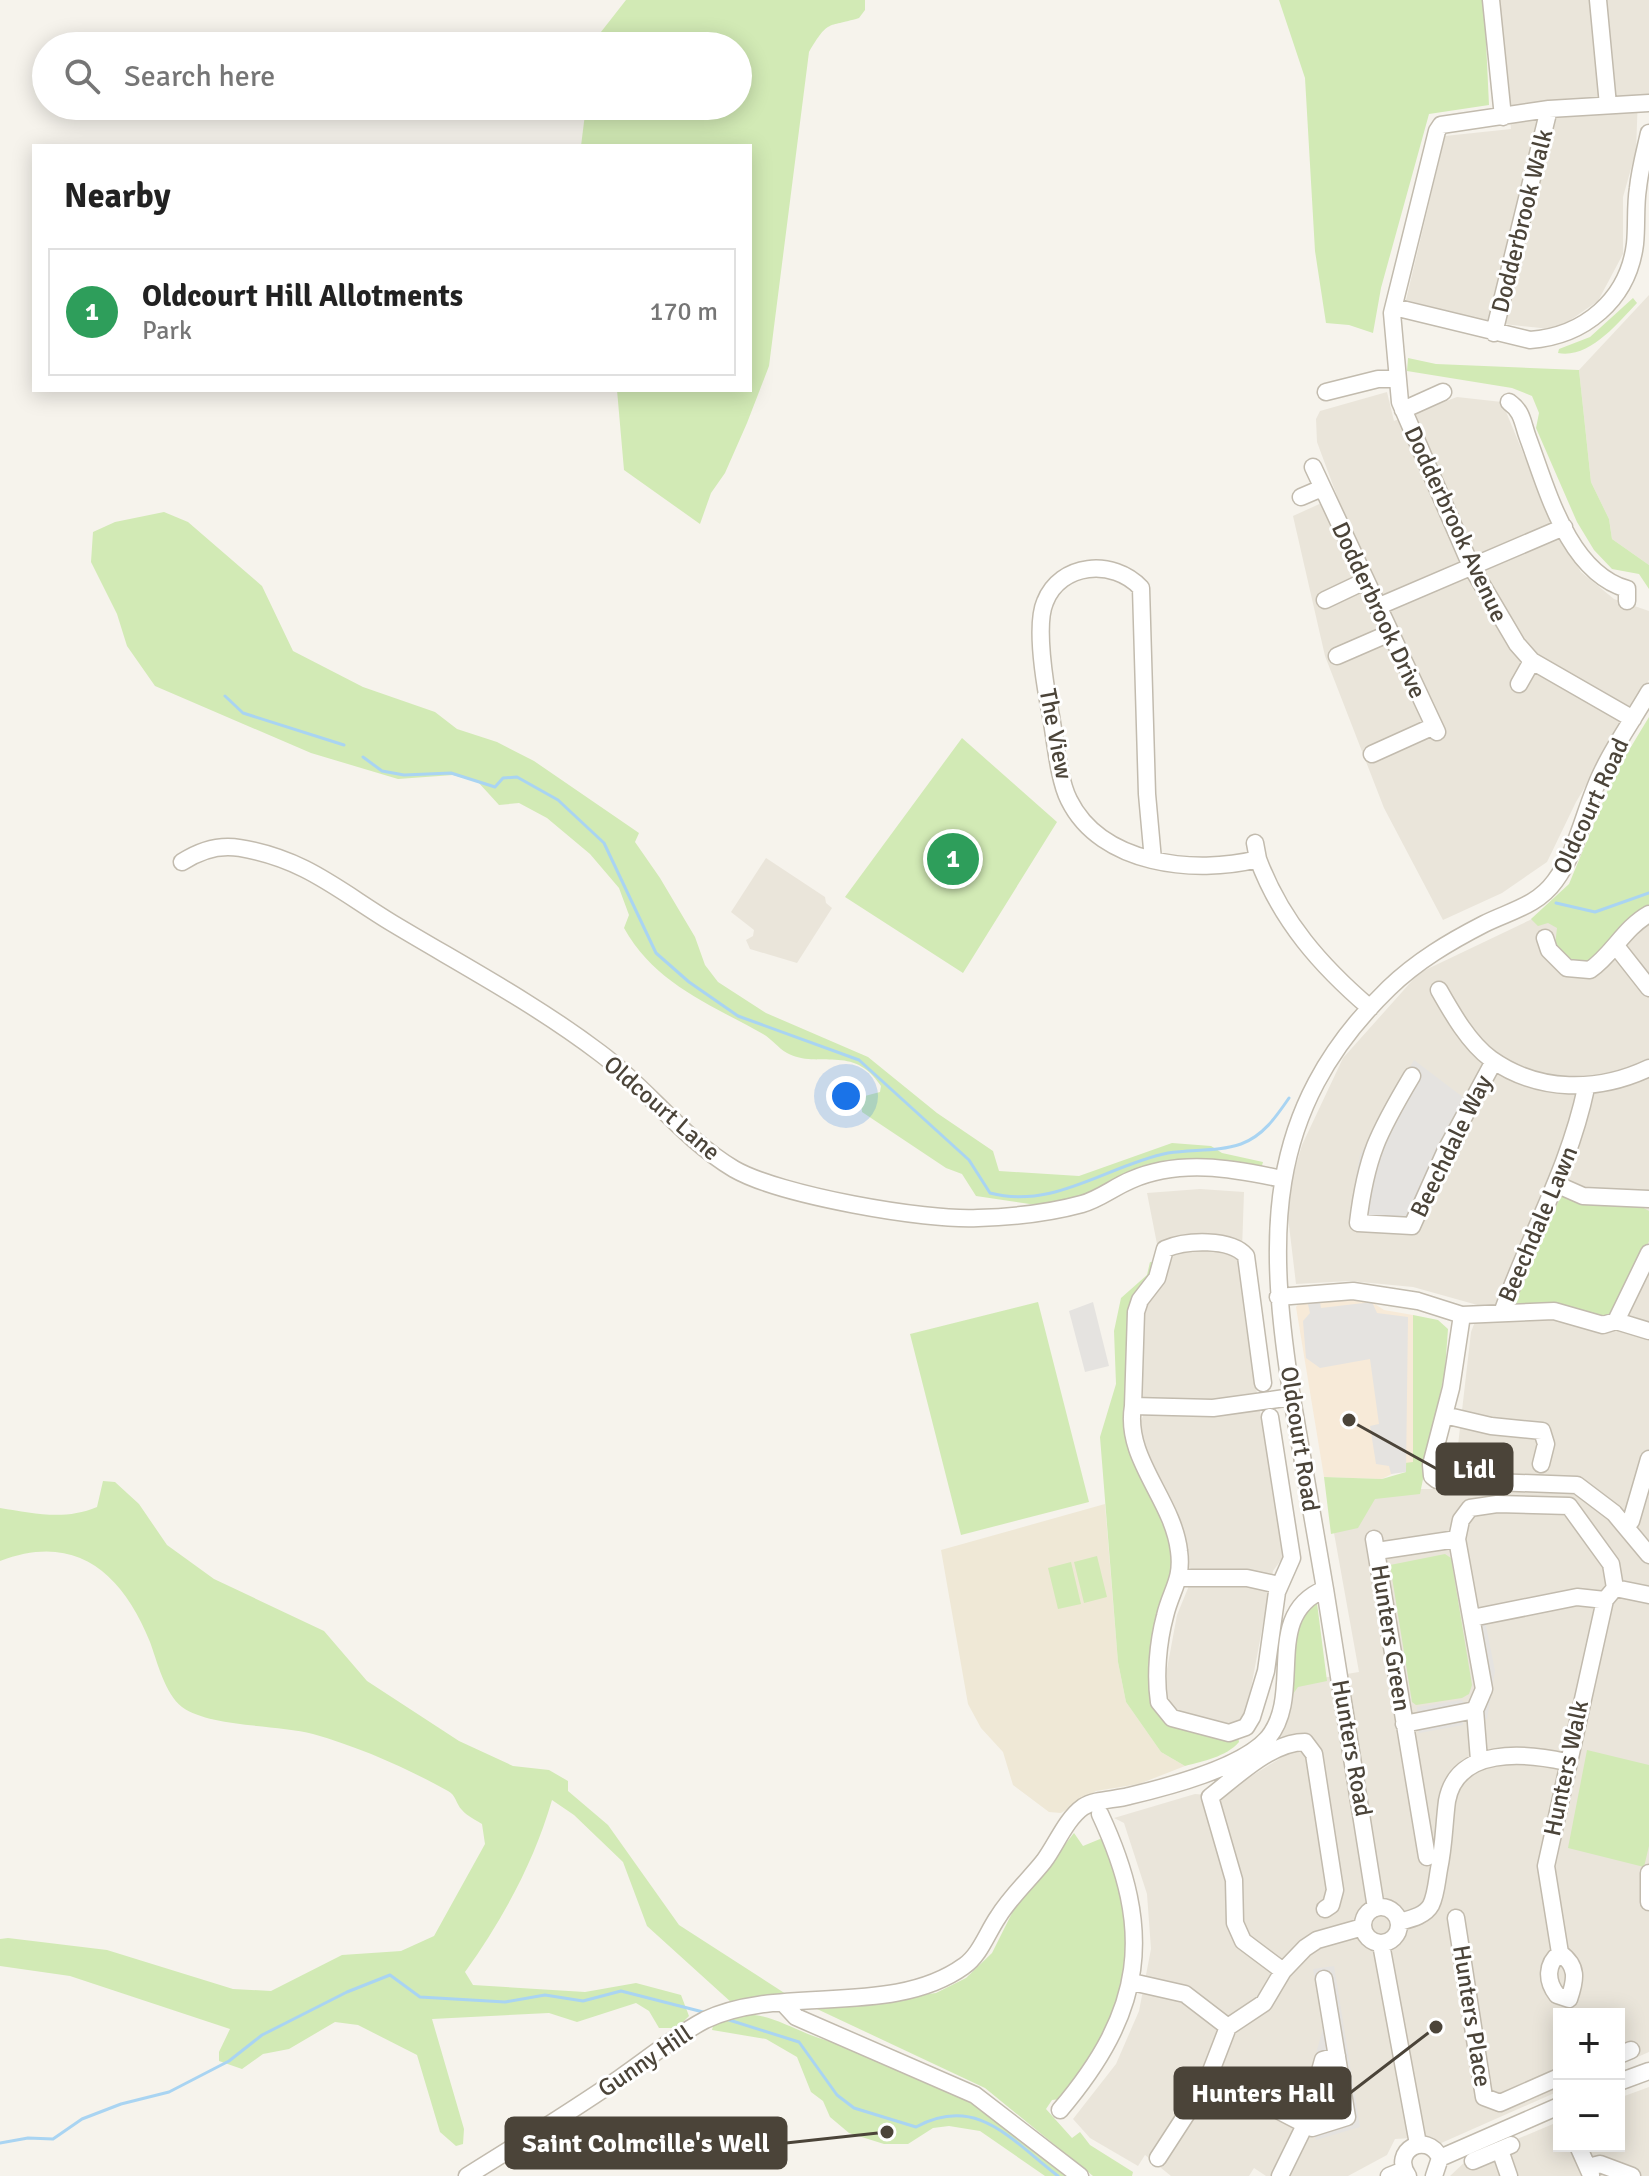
<!DOCTYPE html>
<html lang="en">
<head>
<meta charset="utf-8">
<style>
	body { margin:0; font-family:Signika,sans-serif; background:#f6f6f6; color:#222 }
	.controls { position:absolute; right:24px; bottom:24px; display:grid; overflow:hidden; border-radius:0px; box-shadow:0 4px 20px #0003 }
	.controls button { width:72px; height:72px; display:grid; place-items:center; padding:0; border:0; border-bottom:2px solid #e0e0e0; background:#fff; color:#222; font:40px sans-serif }
	.you { position:absolute; left:846px; top:1096px; width:28px; height:28px; margin:-20px; border:6px solid #fff; border-radius:50%; background:#1a73e8; box-shadow:0 0 0 12px #1a73e833 }
	.badge { display:grid; place-items:center; width:52px; height:52px; border-radius:50%; background:#db2777; color:#fff; font-size:26px; font-weight:700 }
	.pin { position:absolute; translate:-50% -50%; border:4px solid #fff; box-shadow:0 2px 8px #0006 }
	.list { margin:0; padding:0; list-style:none }
	h2 { display:flex; justify-content:space-between; align-items:center; height:104px; margin:0; padding:0 32px; font-size:34px }
	h2 small { font-size:26px; font-weight:400; color:#767676 }
	.list li { display:grid; grid-template-columns:52px 1fr auto; gap:24px; align-items:center; box-sizing:border-box; height:128px; margin:0 16px 16px; padding:0 16px; border:2px solid #e0e0e0; border-radius:0px }
	.list b { display:block; font-size:30px; white-space:nowrap }
	.list p { margin:0; font-size:26px; white-space:nowrap; color:#767676 }
	.list em { font-size:26px; font-style:normal; color:#767676 }
	.icon { flex:none; width:44px; height:44px; fill:none; stroke:currentColor; stroke-width:2; stroke-linecap:round; stroke-linejoin:round }
	.map { position:relative; flex:none; width:1649px; height:2176px; overflow:hidden }
	.search { position:absolute; background:#fff; box-shadow:0 4px 20px #0003; left:32px; top:32px; width:720px; height:88px; display:flex; align-items:center; gap:20px; box-sizing:border-box; padding:0 28px; border-radius:44px; color:#767676; font-size:30px }
	.panel { position:absolute; background:#fff; box-shadow:0 4px 20px #0003; left:32px; top:144px; width:720px; height:248px; border-radius:0px }
	.map>svg:first-child { display:block }
</style>
</head>
<body>
<div class="map">
<svg width="1649" height="2176" viewBox="0 0 1649 2176">
	<rect width="100%" height="100%" fill="#f6f3ec"/>
	<path fill="#eae5da" d="M1498,0H1649V94L1638,96L1636,151L1623,197V254L1598,301L1569,321L1550,329L1494,323L1406,300L1445,136L1511,129Z
		M1649,295V565L1612,539L1609,519L1591,482L1579,370Z
		M1387,392L1394,421L1457,397L1502,402L1553,525L1581,572L1614,599L1649,611V680L1576,802L1547,862L1502,893L1443,920L1384,808L1325,656L1293,516L1337,496L1317,442L1316,419L1320,411Z
		M766,858L825,897L826,903L832,908L797,963L750,949L746,940L753,936L754,930L731,912Z
		M1649,889V2052L1619,2065V2014H1559V2091L1439,2144L1431,2137L1395,2139L1387,2155L1348,2176H1266L1254,2168L1249,2176H1171L1145,2155L1138,2166L1090,2138L1073,2119L1116,2064L1139,2011L1151,1949L1147,1894L1124,1823L1114,1818L1195,1794L1219,1796L1279,1759L1285,1700L1291,1683L1359,1672L1334,1533L1371,1489H1453L1471,1332L1481,1306L1413,1287L1350,1281L1296,1284L1288,1217L1292,1179L1302,1145L1343,1058L1419,973L1530,920L1554,901Z
		M1200,1189L1244,1192L1241,1279L1245,1320L1284,1556L1273,1571L1245,1720L1233,1725L1173,1710L1165,1702L1167,1669L1177,1615L1195,1571L1188,1567L1186,1543L1170,1498L1143,1442L1140,1423L1143,1416L1139,1318L1163,1281L1170,1260L1157,1244L1147,1193Z
		M1649,2087V2176H1450L1467,2160L1553,2124L1559,2125V2146H1619V2098Z"/>
	<path fill="#f7ead8" d="M1326,1298L1367,1299L1384,1310L1413,1315V1463L1382,1479L1324,1477L1296,1307L1300,1302Z"/>
	<path fill="#efe8d6" d="M1105,1504L1118,1662L1126,1702L1161,1752L1185,1766L1139,1784L1096,1791L1061,1813L1049,1812L1013,1785L1003,1752L981,1728L968,1704L941,1550Z"/>
	<path fill="#d2eab5" d="M626,0H865V10L859,18C826,28 829,19 809,52L769,366L747,423L725,473L711,493L700,524L624,470L617,390H750V146H581L586,106H738V46H590Z
		M1279,0H1484L1489,105L1429,114L1381,288L1373,333L1349,325L1326,323L1315,251L1305,78Z
		M1633,298L1637,303C1617,324 1589,359 1558,353L1559,349L1590,337Z
		M1408,358L1436,364L1579,370L1591,482L1609,519L1612,539L1649,565V589L1639,574L1612,569L1594,550L1577,522L1536,428L1539,413L1532,396L1512,388L1407,371Z
		M164,512L188,522L262,586L293,651L363,687L435,712L457,729L497,742L534,761L639,833L635,842L660,878L695,937L705,965L718,982L766,1013L868,1057L937,1113L993,1151L999,1171L1079,1176L1172,1143L1211,1146L1222,1153L1263,1162L1261,1169L1220,1163L1044,1206L976,1196L962,1174L946,1168L862,1112L861,1097L880,1092L881,1086C853,1043 819,1070 787,1053C778,1048 772,1039 763,1034C710,1004 655,984 624,928L629,915L619,888L590,854L547,818L519,803L499,805L478,782L453,775L398,779L311,753L155,686L127,646L117,614L91,562L93,532L115,522Z
		M1649,717V906L1632,917L1589,964L1566,961L1555,945L1557,928L1548,923L1538,926L1531,919L1569,884L1614,775Z
		M962,738L1057,822L963,973L845,897Z
		M1561,1196L1640,1206L1649,1211V1241L1616,1316L1606,1319L1566,1308L1516,1304L1515,1299Z
		M1150,1262L1155,1263L1129,1389L1149,1482L1175,1551L1156,1707L1238,1737L1239,1742C1226,1757 1203,1761 1185,1766L1161,1752L1126,1702L1118,1662L1100,1437L1116,1384L1114,1331L1121,1298L1147,1275Z
		M1038,1302L1089,1502L961,1535L910,1334Z
		M1413,1315L1438,1320L1448,1329L1445,1370L1420,1494L1375,1499L1358,1528L1331,1534L1324,1477L1382,1479L1406,1472L1405,1463L1413,1462Z
		M103,1481L115,1482L139,1504L167,1545L214,1579L324,1631L367,1681L459,1741L513,1766L549,1770L568,1781V1791L608,1825L679,1925L789,1996L732,2003L647,1926L623,1862L574,1815L552,1800C534,1862 503,1919 465,1972L473,1985L585,1992L636,1983L681,1995L689,2016L677,2028H659L649,2011L636,2003L577,2022L549,2013L432,2019L464,2129L463,2144L456,2146L440,2132L417,2055L358,2025L335,2022L289,2049L263,2054L242,2069L219,2061V2052L230,2029L70,1976L0,1966V1939L8,1938L107,1950L233,1989L271,1991L342,1955L401,1951L434,1936L485,1844L482,1824C476,1820 467,1816 462,1810C456,1804 456,1795 448,1791C407,1768 359,1747 313,1734C277,1724 211,1728 182,1707C165,1694 157,1661 150,1642C122,1572 75,1532 0,1561V1508C33,1513 64,1521 97,1507Z
		M1445,1554L1451,1558L1472,1685L1469,1694L1462,1698L1416,1705L1412,1702L1390,1565Z
		M1097,1556L1107,1597L1084,1603L1074,1562Z
		M1071,1562L1081,1604L1058,1609L1048,1568Z
		M1317,1603L1327,1681L1298,1687L1288,1701L1276,1743L1272,1741L1302,1612Z
		M1587,1750L1649,1765V1846L1644,1867L1568,1848Z
		M1074,1833L1083,1846L1100,1839L1108,1841C1125,1904 1142,1965 1110,2027C1097,2052 1077,2076 1061,2099L1052,2100L1046,2109L1072,2138L1080,2132L1090,2145L1133,2172L1132,2176H1093L985,2088L817,2009L936,1993L966,1978L992,1953L1014,1909Z
		M745,2014C777,2015 802,2036 834,2042L971,2100L1065,2176H1045L980,2131L949,2126L933,2128L908,2144H884L849,2133L830,2117L823,2101L811,2092L797,2057L766,2039L712,2030L714,2022Z"/>
	<path fill="#e5e3e0" d="M1414,1060L1468,1101L1412,1218L1349,1217L1360,1155Z
		M1093,1302L1109,1366L1085,1372L1069,1311Z
		M1320,1302L1321,1308L1372,1302L1377,1313L1408,1317L1406,1472L1391,1474L1389,1466L1376,1464L1370,1426L1379,1424L1370,1359L1320,1368L1306,1358L1303,1321L1310,1313L1308,1304Z
		M1485,1621L1495,1671L1487,1719H1463V1725L1419,1733L1417,1707L1461,1700L1469,1706L1475,1685L1473,1624Z
		M1334,1966L1360,2127L1316,2140L1312,2128L1313,2097L1305,2094L1323,2028L1313,1969Z"/>
	<g fill="none" stroke-linecap="round" stroke-linejoin="round">
		<path stroke="#a9d4f2" stroke-width="3" d="M225,696L243,713L344,745
			M363,757L382,771L404,775L451,773L495,787L503,778L517,777L558,800L604,843L656,953L689,982L738,1016L859,1060L969,1160L990,1193C1054,1210 1108,1165 1168,1153C1192,1149 1218,1152 1241,1144C1263,1136 1276,1117 1289,1098
			M1556,903L1595,912L1649,893
			M726,2019L799,2042L837,2095L854,2108L916,2127C977,2094 1011,2140 1058,2176
			M0,2143L28,2138L53,2139L82,2119L121,2104L169,2092L229,2061L262,2035L347,1992L390,1975L420,1997L505,2002L545,1995L583,2001L621,1991L707,2013"/>
		<g stroke="#c2bbae" stroke-width="19">
			<path id="minor" d="M1491,0L1503,117
				M1598,0L1608,105
				M1394,307L1530,340C1584,336 1628,300 1635,244C1637,225 1635,206 1638,188C1640,169 1645,151 1649,133
				M1494,333L1549,109
				M1326,392L1378,379H1398
				M1509,402C1523,412 1522,422 1528,438C1547,489 1568,572 1627,589V601
				M1403,410L1443,392
				M1313,467L1437,732
				M1301,497L1322,488
				M1325,600L1365,581
				M1377,607L1564,527
				M1337,656L1390,633
				M1519,684L1532,661
				M1633,719L1532,661L1517,644L1471,566L1400,402L1392,313L1437,131L1441,125L1549,109L1649,103
				M1372,754L1434,726
				M1255,843L1258,859
				M1153,860L1147,794L1141,588C1113,558 1060,563 1045,602C1035,625 1045,685 1050,711C1055,735 1058,779 1069,800C1101,865 1195,875 1258,859C1281,921 1321,966 1370,1008
				M182,862C199,851 218,844 240,848C305,859 338,890 392,923C462,965 534,1003 600,1053C647,1088 682,1138 734,1169C779,1195 925,1221 978,1218C1012,1217 1049,1213 1082,1204C1100,1199 1114,1187 1131,1180C1179,1159 1232,1168 1282,1179
				M1545,938L1549,950L1567,968L1590,970C1613,954 1624,928 1649,914
				M1616,946L1649,988
				M1439,990C1452,1013 1469,1043 1491,1059C1539,1093 1598,1092 1649,1068
				M1412,1076C1378,1133 1366,1156 1358,1223L1412,1226L1446,1150L1494,1061
				M1558,1185L1583,1196L1649,1199
				M1278,1297L1353,1291L1418,1301L1462,1315L1554,1311L1603,1325L1616,1321L1649,1331
				M1502,1313C1529,1236 1569,1169 1586,1088
				M1462,1315L1451,1388L1431,1465L1432,1476L1437,1480L1577,1485L1614,1513L1649,1555
				M1616,1321L1649,1253
				M1133,1406L1136,1312L1140,1300L1157,1278L1165,1249C1186,1240 1231,1238 1246,1256L1263,1383
				M1444,1415L1491,1426L1542,1431L1546,1444L1541,1464
				M1270,1417L1292,1558L1277,1592L1266,1671L1252,1717L1246,1727L1229,1733L1172,1718L1159,1702C1155,1676 1158,1642 1165,1616C1171,1590 1183,1580 1179,1551C1173,1499 1124,1459 1133,1406L1213,1408L1292,1397
				M1626,1527L1631,1521L1649,1459
				M1374,1539L1427,1857
				M1377,1551L1457,1539
				M1179,1578H1247L1279,1585
				M1615,1588L1649,1595
				M1325,1589L1376,1908
				M1472,1618L1577,1597L1605,1600
				M1404,1724L1475,1710
				M1479,1760L1475,1710L1484,1689L1457,1539L1461,1520L1470,1508L1497,1504L1569,1506L1611,1564L1615,1588
				M1649,1873V1902
				M1363 1925a18 18 0 1 1 36 0a18 18 0 1 1-36 0Z
				M1456,1918L1484,2097L1500,2103L1559,2077
				M1399,1922C1410,1919 1425,1916 1431,1905C1436,1895 1437,1880 1439,1869C1444,1846 1444,1824 1447,1801C1457,1746 1526,1753 1566,1762
				M1381,1944L1418,2144
				M1560,1953C1546,1964 1546,1981 1557,1995L1569,1999C1576,1979 1578,1966 1560,1953L1546,1866L1605,1600L1615,1588
				M1283,1971L1243,1941L1235,1923L1234,1880L1210,1797C1236,1777 1271,1742 1305,1742L1314,1754L1335,1890L1331,1905L1325,1909
				M1132,1982L1185,1994L1228,2027
				M784,2004L796,2017L975,2095L1080,2176
				M1619,2055L1631,2050
				M1619,2082L1649,2071
				M1206,2084L1264,2103L1312,2128L1347,2117L1324,1979
				M1060,2110C1144,2011 1155,1932 1100,1814
				M1578,2146L1591,2175
				M1500,2150L1509,2176
				M1158,2158L1206,2084L1228,2027L1264,2003L1283,1971L1305,1948L1317,1940L1363,1927
				M1440,2158L1559,2106
				M1473,2161L1511,2145
				M1588,2167L1600,2164L1632,2176
				M467,2176C519,2144 570,2112 620,2078C648,2059 676,2035 705,2020C779,1984 892,2018 964,1966C980,1955 987,1933 998,1917C1011,1896 1029,1880 1044,1861C1056,1845 1066,1819 1083,1807C1095,1799 1115,1800 1129,1796C1167,1787 1242,1768 1268,1738C1305,1693 1261,1615 1325,1589C1314,1528 1304,1466 1293,1404C1267,1241 1261,1112 1389,988C1417,961 1449,942 1484,924C1510,911 1537,906 1555,881C1579,849 1585,805 1603,770C1616,743 1634,718 1649,692
				M1280,2176L1305,2125L1323,2060L1337,2056
				M1389,2176L1404,2170
				M1408,2176C1390,2151 1427,2130 1440,2158L1434,2176"/>
		</g>
		<use href="#minor" stroke="#fff" stroke-width="16"/>
	</g>
	<g text-anchor="middle" dominant-baseline="central" stroke-width="6" stroke-linejoin="round" paint-order="stroke">
		<g font-size="24" fill="#4b4439" stroke="#fff">
			<text transform="translate(1522 221) rotate(-76)">Dodderbrook Walk</text>
			<text transform="translate(1456 524) rotate(65)">Dodderbrook Avenue</text>
			<text transform="translate(1379 610) rotate(65)">Dodderbrook Drive</text>
			<text transform="translate(1056 734) rotate(79)">The View</text>
			<text transform="translate(1591 806) rotate(-65)">Oldcourt Road</text>
			<text transform="translate(662 1108) rotate(41)">Oldcourt Lane</text>
			<text transform="translate(1451 1146) rotate(-64)">Beechdale Way</text>
			<text transform="translate(1538 1224) rotate(-67)">Beechdale Lawn</text>
			<text transform="translate(1300 1439) rotate(81)">Oldcourt Road</text>
			<text transform="translate(1391 1638) rotate(81)">Hunters Green</text>
			<text transform="translate(1352 1748) rotate(80)">Hunters Road</text>
			<text transform="translate(1566 1768) rotate(-78)">Hunters Walk</text>
			<text transform="translate(1472 2016) rotate(81)">Hunters Place</text>
			<text transform="translate(645 2061) rotate(-34)">Gunny Hill</text>
		</g>
	</g>
	<path fill="none" stroke="#4b4439" stroke-width="3" d="M1349 1420L1437 1469M1436 2027L1350 2093M887 2132L786 2143"/>
	<g fill="#4b4439" stroke="#fff" stroke-width="3">
		<circle cx="1349" cy="1420" r="8"/>
		<circle cx="1436" cy="2027" r="8"/>
		<circle cx="887" cy="2132" r="8"/>
	</g>
	<g fill="#4b4439" stroke="#4b4439" stroke-width="3">
		<rect x="1437" y="1444" width="75" height="50" rx="8"/>
		<rect x="1175" y="2068" width="175" height="50" rx="8"/>
		<rect x="506" y="2118" width="280" height="50" rx="8"/>
	</g>
	<g font-size="26" text-anchor="middle" font-weight="bold" fill="#fff">
		<text x="1474" y="1478">Lidl</text>
		<text x="1263" y="2102">Hunters Hall</text>
		<text x="646" y="2152">Saint Colmcille's Well</text>
	</g>
</svg>
<div class="controls">
<button>+</button>
<button>−</button>
</div>
<div class="you"></div>
<div class="pin badge" style="left:953px;top:859px;background:#2e9e5b">1</div>
<div class="search"><svg class="icon" aria-label="search" viewBox="0 0 24 24"><circle cx="10" cy="10" r="6"/><path d="M15 15l6 6"/></svg>Search here</div>
<section class="panel">
<h2>Nearby<small></small></h2>
<ul class="list">
<li><span class="badge" style="background:#2e9e5b">1</span><div><b>Oldcourt Hill Allotments</b><p>Park</p></div><em>170 m</em></li>
</ul>
</section>
</div>
</body>
</html>
